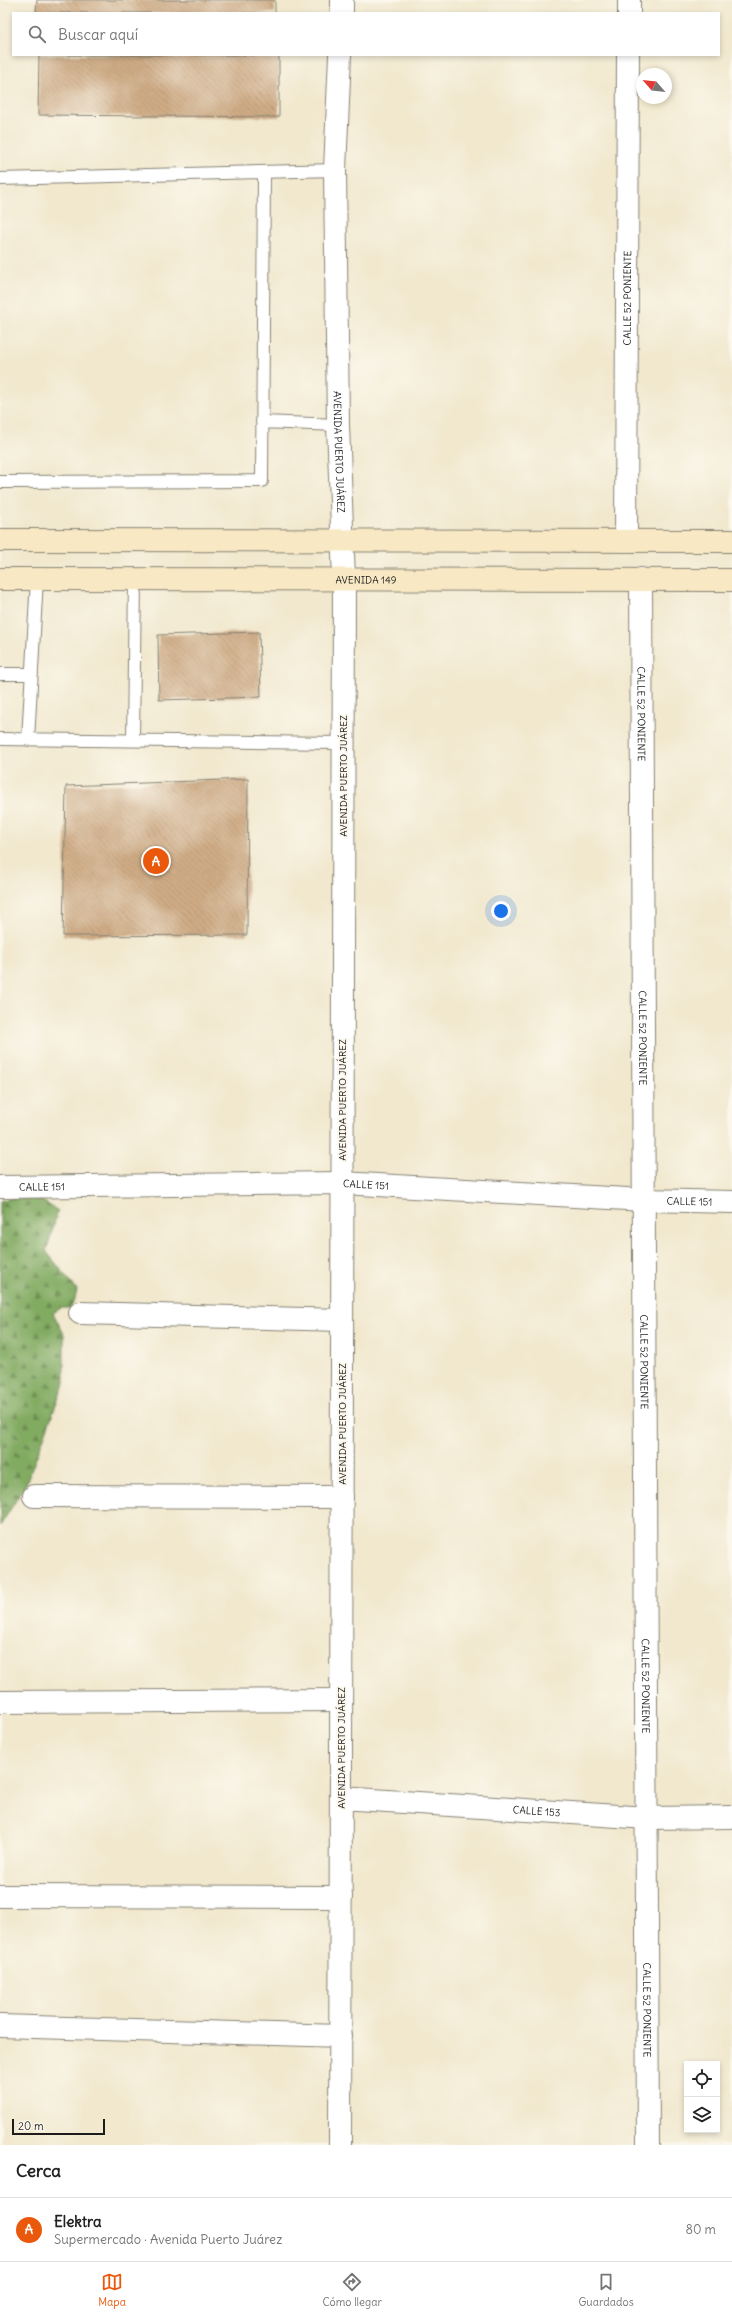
<!DOCTYPE html>
<html lang="es">
<head>
<meta charset="utf-8">
<style>
	body { margin:0; font-family:Delius,sans-serif; background:#f2f2f2; color:#222 }
	.controls { position:absolute; right:12px; bottom:12px; display:grid; overflow:hidden; border-radius:0px; box-shadow:0 2px 6px #0003 }
	.controls button { width:36px; height:36px; display:grid; place-items:center; padding:0; border:0; border-bottom:1px solid #e0e0e0; background:#fff; color:#222; font:20px sans-serif }
	.compass { position:absolute; left:636px; top:68px; width:36px; height:36px; border-radius:50%; background:#fff; box-shadow:0 2px 6px #0003; rotate:298deg }
	.scale { position:absolute; left:12px; bottom:10px; width:93px; box-sizing:border-box; padding-left:4px; border:2px solid #1c1c1c; border-top:0; font-size:11px; line-height:14px; white-space:nowrap; color:#1c1c1c; -webkit-text-stroke:3px #fbf7ec; paint-order:stroke }
	.you { position:absolute; left:501px; top:911px; width:14px; height:14px; margin:-10px; border:3px solid #fff; border-radius:50%; background:#1a73e8; box-shadow:0 0 0 6px #1a73e833 }
	.badge { display:grid; place-items:center; width:26px; height:26px; border-radius:50%; background:#ea580c; color:#fff; font-size:13px; font-weight:700 }
	.pin { position:absolute; translate:-50% -50%; border:2px solid #fff; box-shadow:0 1px 4px #0006 }
	.list { margin:0; padding:0; list-style:none }
	h2 { display:flex; justify-content:space-between; align-items:center; height:52px; margin:0; padding:0 16px; font-size:17px }
	h2 small { font-size:13px; font-weight:400; color:#767676 }
	.list li { display:grid; grid-template-columns:26px 1fr auto; gap:12px; align-items:center; box-sizing:border-box; height:64px; padding:0 16px; border-top:1px solid #e0e0e0 }
	.list b { display:block; font-size:15px; white-space:nowrap }
	.list p { margin:0; font-size:13px; white-space:nowrap; color:#767676 }
	.list em { font-size:13px; font-style:normal; color:#767676 }
	.icon { flex:none; width:22px; height:22px; fill:none; stroke:currentColor; stroke-width:2; stroke-linecap:round; stroke-linejoin:round }
	.map { position:relative; flex:none; width:732px; height:2145px; overflow:hidden }
	.search { position:absolute; background:#fff; box-shadow:0 2px 6px #0003; left:12px; right:12px; top:12px; height:44px; display:flex; align-items:center; gap:10px; box-sizing:border-box; padding:0 14px; border-radius:0px; color:#767676; font-size:15px }
	.sheet { height:116px; background:#fff }
	nav { display:flex; justify-content:space-around; align-items:center; box-sizing:border-box; height:56px; border-top:1px solid #e0e0e0; background:#fff; font-size:11px; color:#767676 }
	nav a { display:grid; justify-items:center; gap:2px }
	nav .on { color:#ea580c }
	.map>svg:first-child { display:block }
</style>
</head>
<body>
<div class="map">
<svg width="732" height="2145" viewBox="0 0 732 2145">
	<defs>
		<pattern id="forest-firs" width="22" height="20" patternUnits="userSpaceOnUse"><rect width="22" height="20" fill="#82ab62"/><path d="M5 1l3.5 6h-7zM16 11l3.5 6h-7z" fill="#6a8a50"/></pattern>
		<pattern id="building-back-hatch" width="6" height="6" patternUnits="userSpaceOnUse"><rect width="6" height="6" fill="#cfac85"/><path d="M-1 5l2 2M0 0l6 6M5-1l2 2" fill="none" stroke="#b19372"/></pattern>
	</defs>
	<rect width="100%" height="100%" fill="#fbf7ec"/>
	<filter id="ink" filterUnits="userSpaceOnUse"><feTurbulence type="fractalNoise" baseFrequency=".025" numOctaves="2"/><feDisplacementMap in="SourceGraphic" scale="8" xChannelSelector="R" yChannelSelector="G"/><feConvolveMatrix kernelMatrix="1 2 1 2 8 2 1 2 1" color-interpolation-filters="sRGB"/></filter>
	<filter id="wash" filterUnits="userSpaceOnUse"><feTurbulence type="fractalNoise" baseFrequency=".012" numOctaves="4" result="noise"/><feDisplacementMap in="SourceGraphic" scale="16" xChannelSelector="R" yChannelSelector="G"/><feGaussianBlur stdDeviation="0.9" result="paint"/><feColorMatrix in="noise" values="0 0 0 0 0 0 0 0 0 0 0 0 0 0 0 0 0 1.4 0 .05"/><feComposite in="paint" operator="in"/></filter>
	<g filter="url(#wash)">
		<rect width="100%" height="100%" fill="#f1e8ce"/>
		<path fill="url(#forest-firs)" stroke="#4f643f" d="M11,1198L41,1200L58,1211L46,1251L77,1290L75,1299L70,1308H61L53,1313L64,1334V1384L26,1484L0,1526V1201Z"/>
		<g id="blocks">
			<path fill="url(#building-back-hatch)" d="M37,0H275V13H36Z
				M39,55H279V117L38,115Z
				M259,632L261,697L159,700L158,635Z
				M248,779L247,935L63,936L66,786Z"/>
		</g>
	</g>
	<g filter="url(#ink)">
		<use href="#blocks" fill-opacity="0" stroke="#868275" stroke-width="1"/>
		<g fill="none" stroke-linecap="round" stroke-linejoin="round">
			<g stroke="#868275" stroke-width="14">
				<path id="service" d="M0,179L335,170
					M262,422L338,425
					M0,482L262,481L264,172
					M0,674H32
					M0,739L343,743
					M28,740L37,579
					M133,740L135,579"/>
			</g>
			<g stroke="#868275" stroke-width="24">
				<g id="minor">
					<path d="M629,13V0"/>
					<path id="s1" d="M626,541L628,55"/>
					<path id="s2" d="M641,579L648,2145"/>
					<path id="s3" d="M0,1187L342,1183L645,1200L732,1202"/>
					<path d="M80,1313L342,1320"/>
					<path d="M34,1496L342,1497"/>
					<path d="M0,1702L341,1700"/>
					<path id="s4" d="M341,1798L648,1818L732,1817"/>
					<path d="M0,1896L341,1897"/>
					<path d="M0,2026L341,2036"/>
				</g>
			</g>
			<g stroke="#868275" stroke-width="24">
				<g id="tertiary">
					<path d="M342,13V0"/>
					<path id="s5" d="M340,55L335,170L338,425L344,579L340,2145"/>
				</g>
			</g>
			<g stroke="#868275" stroke-width="24">
				<g id="secondary">
					<path d="M0,540L732,541"/>
					<path id="s6" d="M0,579L732,580"/>
				</g>
			</g>
			<use href="#service" stroke="#fff" stroke-width="12"/>
			<use href="#minor" stroke="#fff" stroke-width="22"/>
			<use href="#tertiary" stroke="#fff" stroke-width="22"/>
			<use href="#secondary" stroke="#f8e8c3" stroke-width="22"/>
		</g>
	</g>
	<g text-anchor="middle" dominant-baseline="central" stroke-width="3.5" stroke-linejoin="round" paint-order="stroke">
		<g font-size="10" fill="#1c1c1c" stroke="#fbf7ec">
			<text stroke="none"><textPath href="#s1" startOffset="243">CALLE 52 PONIENTE</textPath></text>
			<text stroke="none"><textPath href="#s5" startOffset="397">AVENIDA PUERTO JUÁREZ</textPath></text>
			<text stroke="none"><textPath href="#s6" startOffset="366">AVENIDA 149</textPath></text>
			<text stroke="none"><textPath href="#s2" startOffset="135">CALLE 52 PONIENTE</textPath></text>
			<text transform="translate(343 776) rotate(-90)">AVENIDA PUERTO JUÁREZ</text>
			<text stroke="none"><textPath href="#s2" startOffset="459">CALLE 52 PONIENTE</textPath></text>
			<text transform="translate(342 1100) rotate(-90)">AVENIDA PUERTO JUÁREZ</text>
			<text stroke="none"><textPath href="#s3" startOffset="366">CALLE 151</textPath></text>
			<text stroke="none"><textPath href="#s3" startOffset="42">CALLE 151</textPath></text>
			<text stroke="none"><textPath href="#s3" startOffset="690">CALLE 151</textPath></text>
			<text stroke="none"><textPath href="#s2" startOffset="783">CALLE 52 PONIENTE</textPath></text>
			<text transform="translate(342 1424) rotate(-90)">AVENIDA PUERTO JUÁREZ</text>
			<text stroke="none"><textPath href="#s2" startOffset="1107">CALLE 52 PONIENTE</textPath></text>
			<text transform="translate(341 1748) rotate(-90)">AVENIDA PUERTO JUÁREZ</text>
			<text stroke="none"><textPath href="#s4" startOffset="196">CALLE 153</textPath></text>
			<text stroke="none"><textPath href="#s2" startOffset="1431">CALLE 52 PONIENTE</textPath></text>
		</g>
	</g>
</svg>
<div class="controls">
<button><svg class="icon" aria-label="locate" viewBox="0 0 24 24"><circle cx="12" cy="12" r="6"/><path d="M12 2v4M12 18v4M2 12h4M18 12h4"/></svg></button>
<button><svg class="icon" aria-label="layers" viewBox="0 0 24 24"><path d="M12 4l9 5-9 5-9-5zM3 14l9 5 9-5"/></svg></button>
</div>
<svg class="compass" viewBox="-18 -18 36 36"><path d="M0-13l5 13h-10z" fill="#e53935"/><path d="M0 13l5-13h-10z" fill="#767676"/></svg>
<div class="scale">20 m</div>
<div class="you"></div>
<div class="pin badge" style="left:156px;top:861px">A</div>
<div class="search"><svg class="icon" aria-label="search" viewBox="0 0 24 24"><circle cx="10" cy="10" r="6"/><path d="M15 15l6 6"/></svg>Buscar aquí</div>
</div>
<section class="sheet">
<h2>Cerca<small></small></h2>
<ul class="list">
<li><span class="badge">A</span><div><b>Elektra</b><p>Supermercado · Avenida Puerto Juárez</p></div><em>80 m</em></li>
</ul>
</section>
<nav>
<a class="on"><svg class="icon" aria-label="map" viewBox="0 0 24 24"><path d="M3 6l6-2 6 2 6-2v14l-6 2-6-2-6 2zM9 4v14M15 6v14"/></svg>Mapa</a>
<a><svg class="icon" aria-label="directions" viewBox="0 0 24 24"><path d="M12 3l9 9-9 9-9-9zM9 14v-3h6M13 9l2 2-2 2"/></svg>Cómo llegar</a>
<a><svg class="icon" aria-label="saved" viewBox="0 0 24 24"><path d="M7 4h10v16l-5-4-5 4z"/></svg>Guardados</a>
</nav>
</body>
</html>
